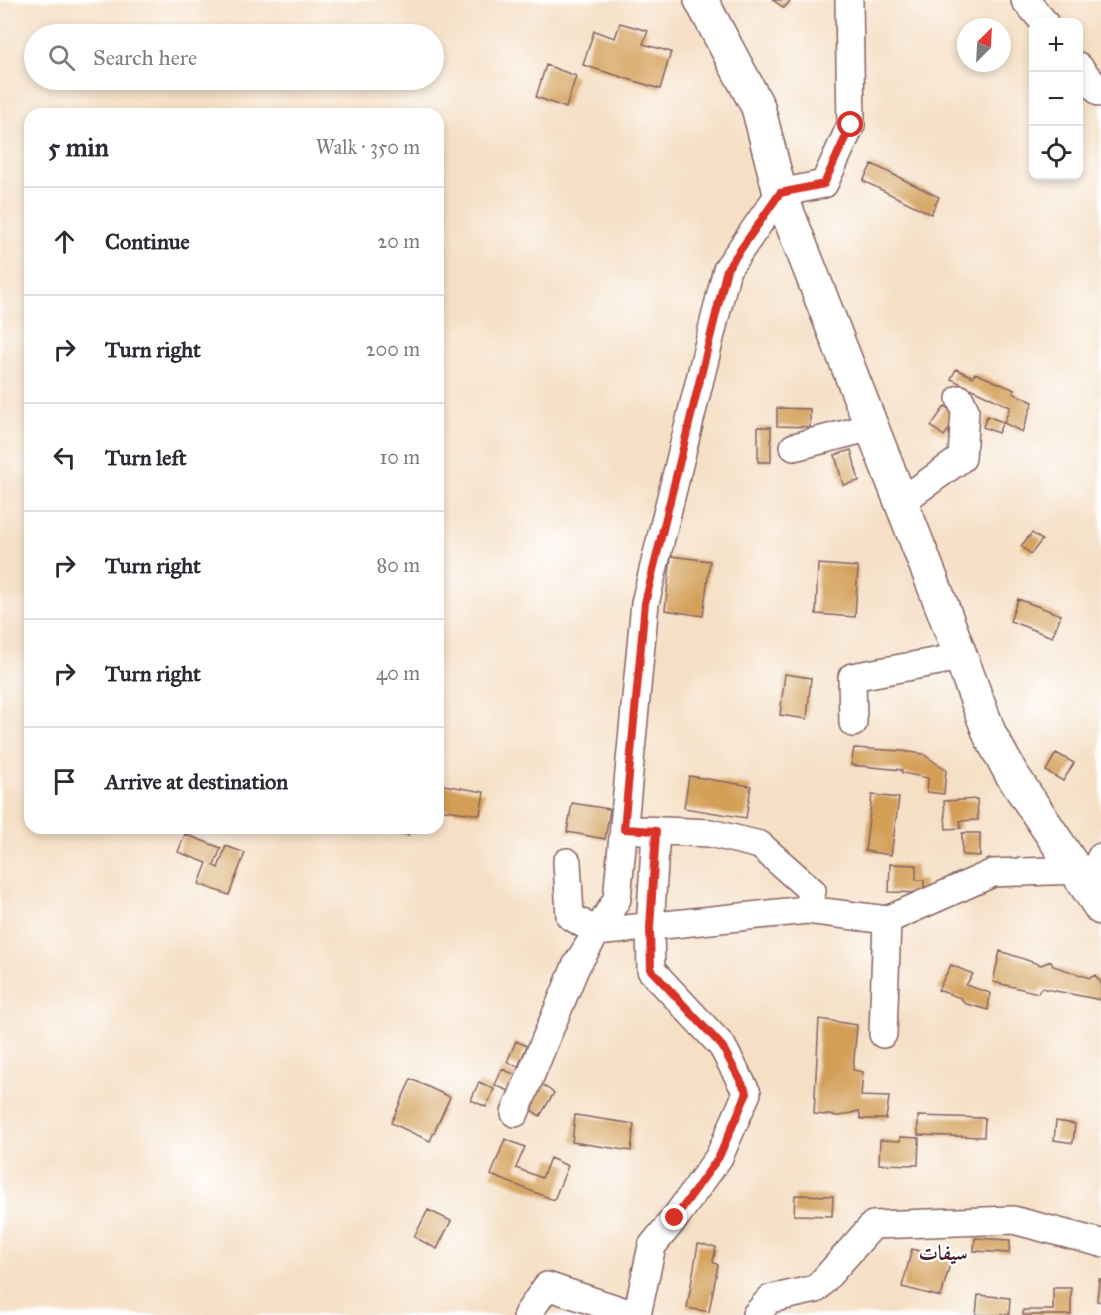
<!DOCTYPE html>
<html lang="en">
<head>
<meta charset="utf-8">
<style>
	body { margin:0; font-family:"IM FELL Great Primer",Amiri,serif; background:#f2f2f3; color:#2b2b33 }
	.controls { position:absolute; right:18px; top:18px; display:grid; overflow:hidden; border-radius:12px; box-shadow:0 3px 9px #0003 }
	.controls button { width:54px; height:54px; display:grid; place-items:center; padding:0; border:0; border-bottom:2px solid #e1e1e2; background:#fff; color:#2b2b33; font:30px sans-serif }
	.compass { position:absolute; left:957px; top:18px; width:54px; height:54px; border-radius:50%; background:#fff; box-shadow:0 3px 9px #0003; rotate:24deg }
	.stop { position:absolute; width:18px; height:18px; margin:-14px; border:4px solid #d93025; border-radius:50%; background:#fff }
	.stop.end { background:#d93025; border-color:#fff; box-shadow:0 2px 6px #0008 }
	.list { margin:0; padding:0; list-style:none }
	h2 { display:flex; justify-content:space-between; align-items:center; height:78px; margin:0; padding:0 24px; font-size:26px }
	h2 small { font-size:20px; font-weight:400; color:#7c7c81 }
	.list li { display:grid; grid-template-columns:39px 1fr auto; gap:18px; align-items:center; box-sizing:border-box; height:108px; padding:0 24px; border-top:2px solid #e1e1e2 }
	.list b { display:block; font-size:22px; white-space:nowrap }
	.list em { font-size:20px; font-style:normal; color:#7c7c81 }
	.icon { flex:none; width:33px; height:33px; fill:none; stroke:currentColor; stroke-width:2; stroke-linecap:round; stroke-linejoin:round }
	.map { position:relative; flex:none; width:1101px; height:1315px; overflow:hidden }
	.search { position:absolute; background:#fff; box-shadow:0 3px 9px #0003; left:24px; top:24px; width:420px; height:66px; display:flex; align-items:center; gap:15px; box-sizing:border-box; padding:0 21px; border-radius:33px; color:#7c7c81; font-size:22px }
	.panel { position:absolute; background:#fff; box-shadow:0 3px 9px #0003; left:24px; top:108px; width:420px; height:726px; border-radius:18px }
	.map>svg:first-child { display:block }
</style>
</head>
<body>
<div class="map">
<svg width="1101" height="1315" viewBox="0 0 1101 1315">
	<rect width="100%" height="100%" fill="#fff"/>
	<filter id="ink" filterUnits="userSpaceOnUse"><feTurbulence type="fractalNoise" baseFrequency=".0167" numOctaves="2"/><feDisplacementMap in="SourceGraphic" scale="12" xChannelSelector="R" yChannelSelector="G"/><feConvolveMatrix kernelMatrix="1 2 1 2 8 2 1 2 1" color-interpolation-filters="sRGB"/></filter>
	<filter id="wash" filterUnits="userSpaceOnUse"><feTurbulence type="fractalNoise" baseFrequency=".008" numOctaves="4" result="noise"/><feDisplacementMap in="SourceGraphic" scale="24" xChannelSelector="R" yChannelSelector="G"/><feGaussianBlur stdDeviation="1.35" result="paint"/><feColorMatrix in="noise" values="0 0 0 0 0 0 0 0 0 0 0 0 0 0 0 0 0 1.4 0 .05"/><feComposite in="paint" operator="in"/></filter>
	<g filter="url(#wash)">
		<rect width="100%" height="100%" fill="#f5dfc5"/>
		<g id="blocks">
			<path fill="#d39f56" d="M773,0H791L784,8Z
				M620,23L648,31L643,44L671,52L660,89L583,65L594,31L615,38Z
				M546,65L576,76L566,108L536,97Z
				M872,164L939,197L931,214L863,181Z
				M956,369L973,377L975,373L1015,390L1013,393L1033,402L1022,432L1004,423L1010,407L951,379Z
				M945,406L959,416L944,436L931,426Z
				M777,408L810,409V427L777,426Z
				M987,416L1003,422L998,433L983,427Z
				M758,427H771V462H758Z
				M851,450L859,481L843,485L835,455Z
				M1032,533L1042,540L1031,554L1021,546Z
				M671,556L710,561L703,616L665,610Z
				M818,564L858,567L855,617L816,614Z
				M1018,599L1061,615L1052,637L1010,621Z
				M785,674L811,678L807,719L780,715Z
				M854,748L902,751L923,754L946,770L944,794L927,792L928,778L902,773V770L851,765Z
				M1056,753L1074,763L1063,781L1046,771Z
				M689,776L751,786L746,818L684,808Z
				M438,784L484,792L480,815L438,809Z
				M872,795L899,798L891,855L865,851Z
				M977,799L978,820L960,821L961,828L946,829L944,801Z
				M572,803L610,809L605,839L567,832Z
				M399,828H410L408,835L398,832Z
				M962,833H980V856L962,855Z
				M185,834L221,848L214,866L218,868L226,846L245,853L229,895L199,884L207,863L178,852Z
				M890,864L916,865V880H924V893L889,892Z
				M1000,951L1041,965L1051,961L1053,966L1090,978L1095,975L1101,983V1000L1041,988L1038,993L993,982Z
				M951,965L973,974L966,985L990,993L988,1010L964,1003L961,998L938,990Z
				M819,1019L857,1025L853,1070L863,1072L861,1096L889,1097L886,1119H861L859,1111L840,1116L814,1114Z
				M516,1041L527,1046L518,1067L507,1062Z
				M502,1069L518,1076L511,1092L495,1085Z
				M411,1079L450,1097L430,1141L391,1123Z
				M479,1082L494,1089L486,1107L471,1100Z
				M541,1084L554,1093L540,1116L526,1107Z
				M575,1115L634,1124L631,1151L572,1142Z
				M918,1116L985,1118L984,1137L918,1135Z
				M1056,1121L1075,1124L1073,1143L1054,1140Z
				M900,1137L919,1138L918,1165L879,1164L880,1140L900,1141Z
				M505,1139L525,1147L516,1168L542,1178L550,1158L568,1166L554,1200L491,1175Z
				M795,1195L833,1196L832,1216L794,1215Z
				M428,1210L451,1221L437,1249L414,1237Z
				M975,1238L1010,1240L1009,1253L974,1251Z
				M698,1244L716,1247L713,1262L718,1265L709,1312L687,1308Z
				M912,1249L951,1260L941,1297L902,1287Z
				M1099,1279H1101V1302L1097,1301Z
				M1053,1288H1071V1315H1023V1310H1053Z
				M978,1295L1010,1298L1009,1315H976Z"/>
		</g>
	</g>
	<g filter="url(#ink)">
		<use href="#blocks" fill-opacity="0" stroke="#866261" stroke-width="1.5"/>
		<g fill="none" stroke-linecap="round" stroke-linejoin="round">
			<g stroke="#866261" stroke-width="30">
				<path id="minor" d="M1025,0L1044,22
					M1078,66L1101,93
					M794,447L872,427
					M902,501L962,458L965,410L960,399
					M853,723L852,677L961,657
					M640,830L710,833L760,845L812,891L807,910L887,920L993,873L1077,870
					M567,862L570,916L597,932L807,910
					M1086,885L1101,857
					M883,1034L887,920
					M515,1113L576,966L617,899L645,603L727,269L780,193L824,184L851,125L849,0
					M527,1315L547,1286L635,1315
					M637,1315L652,1246L675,1218L719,1157L747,1093L722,1046L651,970L650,928L656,831
					M756,1315L770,1299L816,1289L873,1225L1013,1220L1101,1243"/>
			</g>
			<g stroke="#866261" stroke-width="36">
				<path id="tertiary" d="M701,0L758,107L780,193L943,609L990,735L1011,773L1101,908"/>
			</g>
			<use href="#minor" stroke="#fff" stroke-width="27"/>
			<use href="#tertiary" stroke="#fff" stroke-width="33"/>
		</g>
	</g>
	<g fill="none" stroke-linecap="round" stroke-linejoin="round" filter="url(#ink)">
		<path stroke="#d93025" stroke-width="8" d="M675,1218L719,1157L747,1093L722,1046L651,970L650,928L656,831L624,829L645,603L727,269L780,193L824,184L851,125"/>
	</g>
	<g text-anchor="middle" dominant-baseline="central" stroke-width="4.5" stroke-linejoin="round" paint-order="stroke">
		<g font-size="21" font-weight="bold" fill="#4a1f2b" stroke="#fff">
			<text x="943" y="1253">سيفات</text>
		</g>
	</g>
</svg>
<div class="controls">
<button>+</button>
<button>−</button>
<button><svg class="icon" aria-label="locate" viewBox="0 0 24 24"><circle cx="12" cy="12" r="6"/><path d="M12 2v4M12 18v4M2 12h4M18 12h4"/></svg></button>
</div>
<svg class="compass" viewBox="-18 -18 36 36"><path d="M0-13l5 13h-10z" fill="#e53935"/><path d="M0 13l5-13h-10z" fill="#7c7c81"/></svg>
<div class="stop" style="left:851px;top:125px"></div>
<div class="stop end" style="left:675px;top:1218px"></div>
<div class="search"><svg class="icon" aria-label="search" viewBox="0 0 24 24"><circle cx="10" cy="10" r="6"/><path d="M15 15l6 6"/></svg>Search here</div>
<section class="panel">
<h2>5 min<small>Walk · 350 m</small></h2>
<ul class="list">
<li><svg class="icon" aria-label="ahead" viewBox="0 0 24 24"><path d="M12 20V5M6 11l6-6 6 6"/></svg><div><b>Continue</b></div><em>20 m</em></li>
<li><svg class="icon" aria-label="right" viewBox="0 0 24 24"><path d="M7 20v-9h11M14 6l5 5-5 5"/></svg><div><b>Turn right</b></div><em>200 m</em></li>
<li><svg class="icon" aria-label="left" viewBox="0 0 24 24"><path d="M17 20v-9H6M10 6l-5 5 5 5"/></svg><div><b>Turn left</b></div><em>10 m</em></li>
<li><svg class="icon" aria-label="right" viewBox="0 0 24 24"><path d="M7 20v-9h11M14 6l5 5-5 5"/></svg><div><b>Turn right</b></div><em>80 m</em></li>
<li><svg class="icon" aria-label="right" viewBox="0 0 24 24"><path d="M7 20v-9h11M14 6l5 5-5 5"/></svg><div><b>Turn right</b></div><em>40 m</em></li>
<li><svg class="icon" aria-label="arrive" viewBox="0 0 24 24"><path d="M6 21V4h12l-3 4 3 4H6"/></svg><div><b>Arrive at destination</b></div></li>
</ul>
</section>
</div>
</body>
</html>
